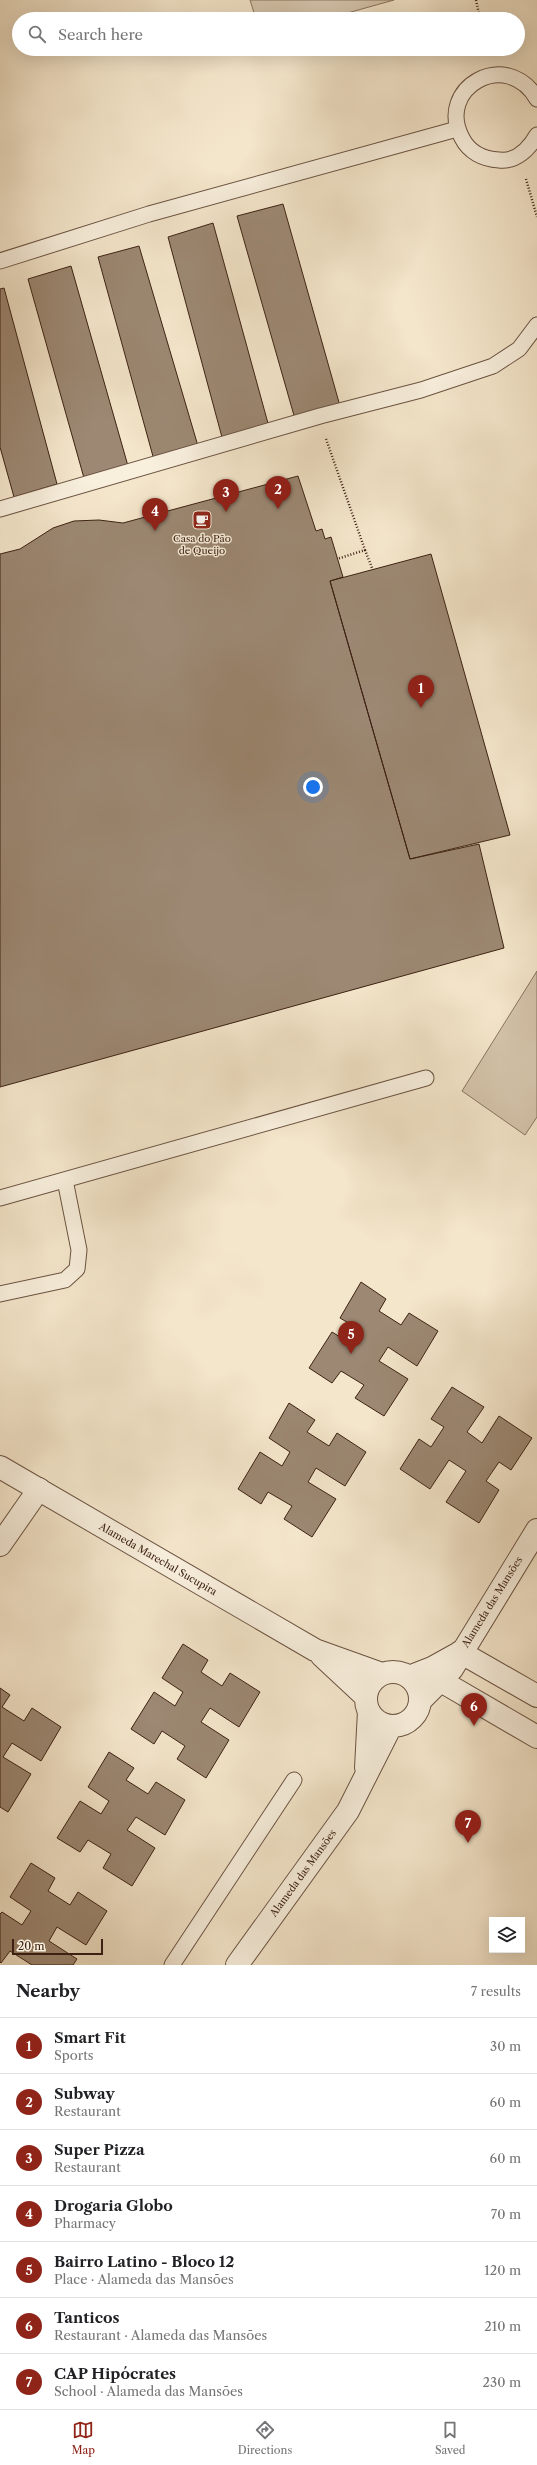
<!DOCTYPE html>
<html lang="en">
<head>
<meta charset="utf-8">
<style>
	body { margin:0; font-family:"Libre Caslon Text",serif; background:#f6f6f6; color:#202124 }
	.controls { position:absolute; right:12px; bottom:12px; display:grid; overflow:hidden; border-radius:0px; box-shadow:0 4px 16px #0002 }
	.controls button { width:36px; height:36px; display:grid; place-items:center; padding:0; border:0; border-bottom:1px solid #e0e0e0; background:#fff; color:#202124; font:20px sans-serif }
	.scale { position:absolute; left:12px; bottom:10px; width:91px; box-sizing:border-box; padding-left:4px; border:2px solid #3d2214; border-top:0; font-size:11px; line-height:14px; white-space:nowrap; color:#3d2214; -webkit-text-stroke:3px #f8efdd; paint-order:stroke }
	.you { position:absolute; left:313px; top:787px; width:14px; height:14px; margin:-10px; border:3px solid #fff; border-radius:50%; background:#1a73e8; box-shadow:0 0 0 6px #1a73e833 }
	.badge { display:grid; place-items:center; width:26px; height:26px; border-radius:50%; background:#8f2418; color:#fff; font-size:13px; font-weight:700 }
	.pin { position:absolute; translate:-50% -33px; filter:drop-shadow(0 1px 2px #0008) }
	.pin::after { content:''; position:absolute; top:21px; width:14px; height:12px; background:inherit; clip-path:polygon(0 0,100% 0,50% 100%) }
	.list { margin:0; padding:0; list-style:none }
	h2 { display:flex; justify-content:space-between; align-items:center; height:52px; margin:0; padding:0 16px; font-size:17px }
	h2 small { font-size:13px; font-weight:400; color:#757577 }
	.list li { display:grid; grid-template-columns:26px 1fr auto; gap:12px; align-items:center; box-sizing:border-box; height:56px; padding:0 16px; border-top:1px solid #e0e0e0 }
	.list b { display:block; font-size:15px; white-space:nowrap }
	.list p { margin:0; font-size:13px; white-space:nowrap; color:#757577 }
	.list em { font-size:13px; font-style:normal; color:#757577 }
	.icon { flex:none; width:22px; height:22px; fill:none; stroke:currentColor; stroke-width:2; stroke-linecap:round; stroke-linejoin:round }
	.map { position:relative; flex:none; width:537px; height:1965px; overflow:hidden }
	.search { position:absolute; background:#fff; box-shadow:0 4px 16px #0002; left:12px; right:12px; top:12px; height:44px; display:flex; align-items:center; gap:10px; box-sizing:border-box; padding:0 14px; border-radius:22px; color:#757577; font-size:15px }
	.sheet { height:444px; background:#fff }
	nav { display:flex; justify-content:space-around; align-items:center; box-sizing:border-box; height:56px; border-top:1px solid #e0e0e0; background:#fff; font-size:11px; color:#757577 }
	nav a { display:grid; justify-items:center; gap:2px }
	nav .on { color:#8f2418 }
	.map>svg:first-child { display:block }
</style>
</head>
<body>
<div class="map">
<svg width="537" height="1965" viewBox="0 0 537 1965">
	<rect width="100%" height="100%" fill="#f4e6cb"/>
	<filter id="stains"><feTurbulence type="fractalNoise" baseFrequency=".005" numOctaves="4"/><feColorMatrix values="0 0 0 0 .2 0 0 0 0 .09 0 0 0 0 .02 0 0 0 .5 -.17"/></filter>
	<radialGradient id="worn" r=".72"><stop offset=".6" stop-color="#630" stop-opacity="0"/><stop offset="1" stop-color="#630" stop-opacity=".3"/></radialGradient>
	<path fill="#d5c5ac" stroke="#897460" d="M250,0H394L326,19H256Z
		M537,971V1117L525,1135L462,1091Z"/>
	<path fill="#9c8873" stroke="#3d2214" d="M283,204L340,406L295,419L237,216Z
		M213,223L269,427L223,441L168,237Z
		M139,246L198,446L154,460L98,257Z
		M71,266L128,466L84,478L28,279Z
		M4,288L57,484L14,497L0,447V289Z
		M298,476L316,531L322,529L325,539L331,537L343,577L330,581L410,859L479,844L504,948L0,1087V554L20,549L53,528L74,521L99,520L123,523Z
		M431,554L510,835L410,859L330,581Z
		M361,1282L386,1299L379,1311L401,1325L409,1313L438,1331L417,1366L388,1347L379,1361L408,1379L384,1416L355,1398L364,1385L341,1371L332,1383L309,1368L332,1332L353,1345L362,1331L340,1318Z
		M452,1387L484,1407L467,1432L482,1443L499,1416L532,1438L511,1470L499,1462L486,1481L499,1490L479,1523L446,1502L466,1471L449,1460L430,1489L400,1469L419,1439L431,1447L444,1427L431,1419Z
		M289,1403L315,1420L307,1432L329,1446L337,1433L366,1452L345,1486L316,1468L308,1482L336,1499L312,1537L284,1519L292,1506L268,1492L261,1504L238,1489L260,1452L282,1466L290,1452L269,1438Z
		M183,1644L208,1660L201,1672L222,1686L230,1673L260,1692L239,1727L210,1708L201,1722L229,1740L206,1778L177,1759L185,1746L162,1731L154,1744L131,1729L154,1692L175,1706L183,1692L162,1678Z
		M0,1688L10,1695L2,1707L24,1721L32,1708L61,1727L41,1761L12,1743L3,1757L31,1774L8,1812L0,1807Z
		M109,1752L134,1768L126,1780L148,1794L156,1782L185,1800L165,1835L136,1817L127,1830L155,1848L132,1886L103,1868L111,1854L88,1840L80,1852L57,1838L80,1801L101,1814L109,1801L88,1787Z
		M31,1863L55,1878L48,1891L70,1905L78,1892L107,1911L86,1945L57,1927L49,1941L77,1959L73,1965H32L10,1951L1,1963L0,1962V1914L2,1912L22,1925L31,1911L10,1897Z"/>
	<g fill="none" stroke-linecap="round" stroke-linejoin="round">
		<g stroke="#6b5342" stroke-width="17">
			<path id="service" d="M537,99C507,47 435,88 462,138C469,152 483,159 499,160C516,162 529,149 537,135
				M0,261L149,214L457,129
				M0,509L320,416L421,390L493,366L519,349L537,325
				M0,1198L426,1078
				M0,1294L65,1280L77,1269L79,1250L65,1180
				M172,1965L294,1780"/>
		</g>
		<g stroke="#6b5342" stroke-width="24">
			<path id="minor" d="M0,1545L39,1489"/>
		</g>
		<g stroke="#6b5342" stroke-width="24">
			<path id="tertiary" d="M0,1467L315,1650L382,1674
				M460,1652L537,1696
				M322,1656L366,1697
				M366 1699a27 27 0 1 1 54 0a27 27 0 1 1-54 0Z
				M409,1677L432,1668L459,1653
				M441,1681L537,1737
				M420,1701L452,1669L537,1530
				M366,1768L369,1711
				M237,1965L348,1811L391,1726"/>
		</g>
		<path stroke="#3d2214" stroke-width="2.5" stroke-dasharray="1 2" stroke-linecap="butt" d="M476,0L480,19
			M526,179L537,217
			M326,439L365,550L337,559
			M365,550L372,568"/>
		<use href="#service" stroke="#f8efdd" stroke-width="15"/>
		<use href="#minor" stroke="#f8efdd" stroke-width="22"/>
		<use href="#tertiary" stroke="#f8efdd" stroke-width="22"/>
	</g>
	<defs>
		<g id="cafe-square" transform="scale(1)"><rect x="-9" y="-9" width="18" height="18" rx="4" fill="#8f2418" stroke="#f8efdd"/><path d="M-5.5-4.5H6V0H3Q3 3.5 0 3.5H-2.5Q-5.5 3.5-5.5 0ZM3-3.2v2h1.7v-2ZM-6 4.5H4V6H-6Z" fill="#fff"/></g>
	</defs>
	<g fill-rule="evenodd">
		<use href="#cafe-square" x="202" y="520"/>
	</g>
	<g text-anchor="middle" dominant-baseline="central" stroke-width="3" stroke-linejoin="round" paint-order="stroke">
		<g font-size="10" fill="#3d2214" stroke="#f8efdd">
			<text x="202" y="538">Casa do Pão<tspan x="202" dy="12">de Queijo</tspan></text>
		</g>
		<g font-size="10" fill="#3d2214" stroke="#f8efdd">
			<text transform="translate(158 1559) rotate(30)">Alameda Marechal Sucupira</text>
			<text transform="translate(492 1602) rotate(-58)">Alameda das Mansões</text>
			<text transform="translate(303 1873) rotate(-54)">Alameda das Mansões</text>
		</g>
	</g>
	<rect width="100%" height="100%" filter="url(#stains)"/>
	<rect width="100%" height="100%" fill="url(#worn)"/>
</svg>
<div class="controls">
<button><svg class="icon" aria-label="layers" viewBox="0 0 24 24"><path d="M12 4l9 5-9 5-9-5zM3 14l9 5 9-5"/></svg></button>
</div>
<div class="scale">20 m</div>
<div class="you"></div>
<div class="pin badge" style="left:421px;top:708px">1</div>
<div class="pin badge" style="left:278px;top:509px">2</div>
<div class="pin badge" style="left:226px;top:512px">3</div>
<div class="pin badge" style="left:155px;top:531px">4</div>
<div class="pin badge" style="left:351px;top:1354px">5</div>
<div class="pin badge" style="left:474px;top:1726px">6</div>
<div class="pin badge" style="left:468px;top:1843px">7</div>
<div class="search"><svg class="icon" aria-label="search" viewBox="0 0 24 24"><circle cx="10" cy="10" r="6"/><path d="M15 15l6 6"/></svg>Search here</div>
</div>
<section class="sheet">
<h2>Nearby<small>7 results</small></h2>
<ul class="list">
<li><span class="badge">1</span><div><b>Smart Fit</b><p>Sports</p></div><em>30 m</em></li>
<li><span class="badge">2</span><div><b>Subway</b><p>Restaurant</p></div><em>60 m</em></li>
<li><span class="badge">3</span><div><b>Super Pizza</b><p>Restaurant</p></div><em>60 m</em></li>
<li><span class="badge">4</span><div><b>Drogaria Globo</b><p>Pharmacy</p></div><em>70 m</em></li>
<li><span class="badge">5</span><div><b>Bairro Latino - Bloco 12</b><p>Place · Alameda das Mansões</p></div><em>120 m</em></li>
<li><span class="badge">6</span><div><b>Tanticos</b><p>Restaurant · Alameda das Mansões</p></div><em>210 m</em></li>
<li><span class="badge">7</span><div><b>CAP Hipócrates</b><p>School · Alameda das Mansões</p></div><em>230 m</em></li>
</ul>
</section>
<nav>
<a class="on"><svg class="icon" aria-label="map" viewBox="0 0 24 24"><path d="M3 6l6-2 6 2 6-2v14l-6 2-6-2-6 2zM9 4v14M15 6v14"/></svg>Map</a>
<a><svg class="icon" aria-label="directions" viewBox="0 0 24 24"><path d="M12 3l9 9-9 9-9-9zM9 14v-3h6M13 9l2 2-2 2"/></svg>Directions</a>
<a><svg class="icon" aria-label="saved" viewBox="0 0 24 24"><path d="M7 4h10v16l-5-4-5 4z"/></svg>Saved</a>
</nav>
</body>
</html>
